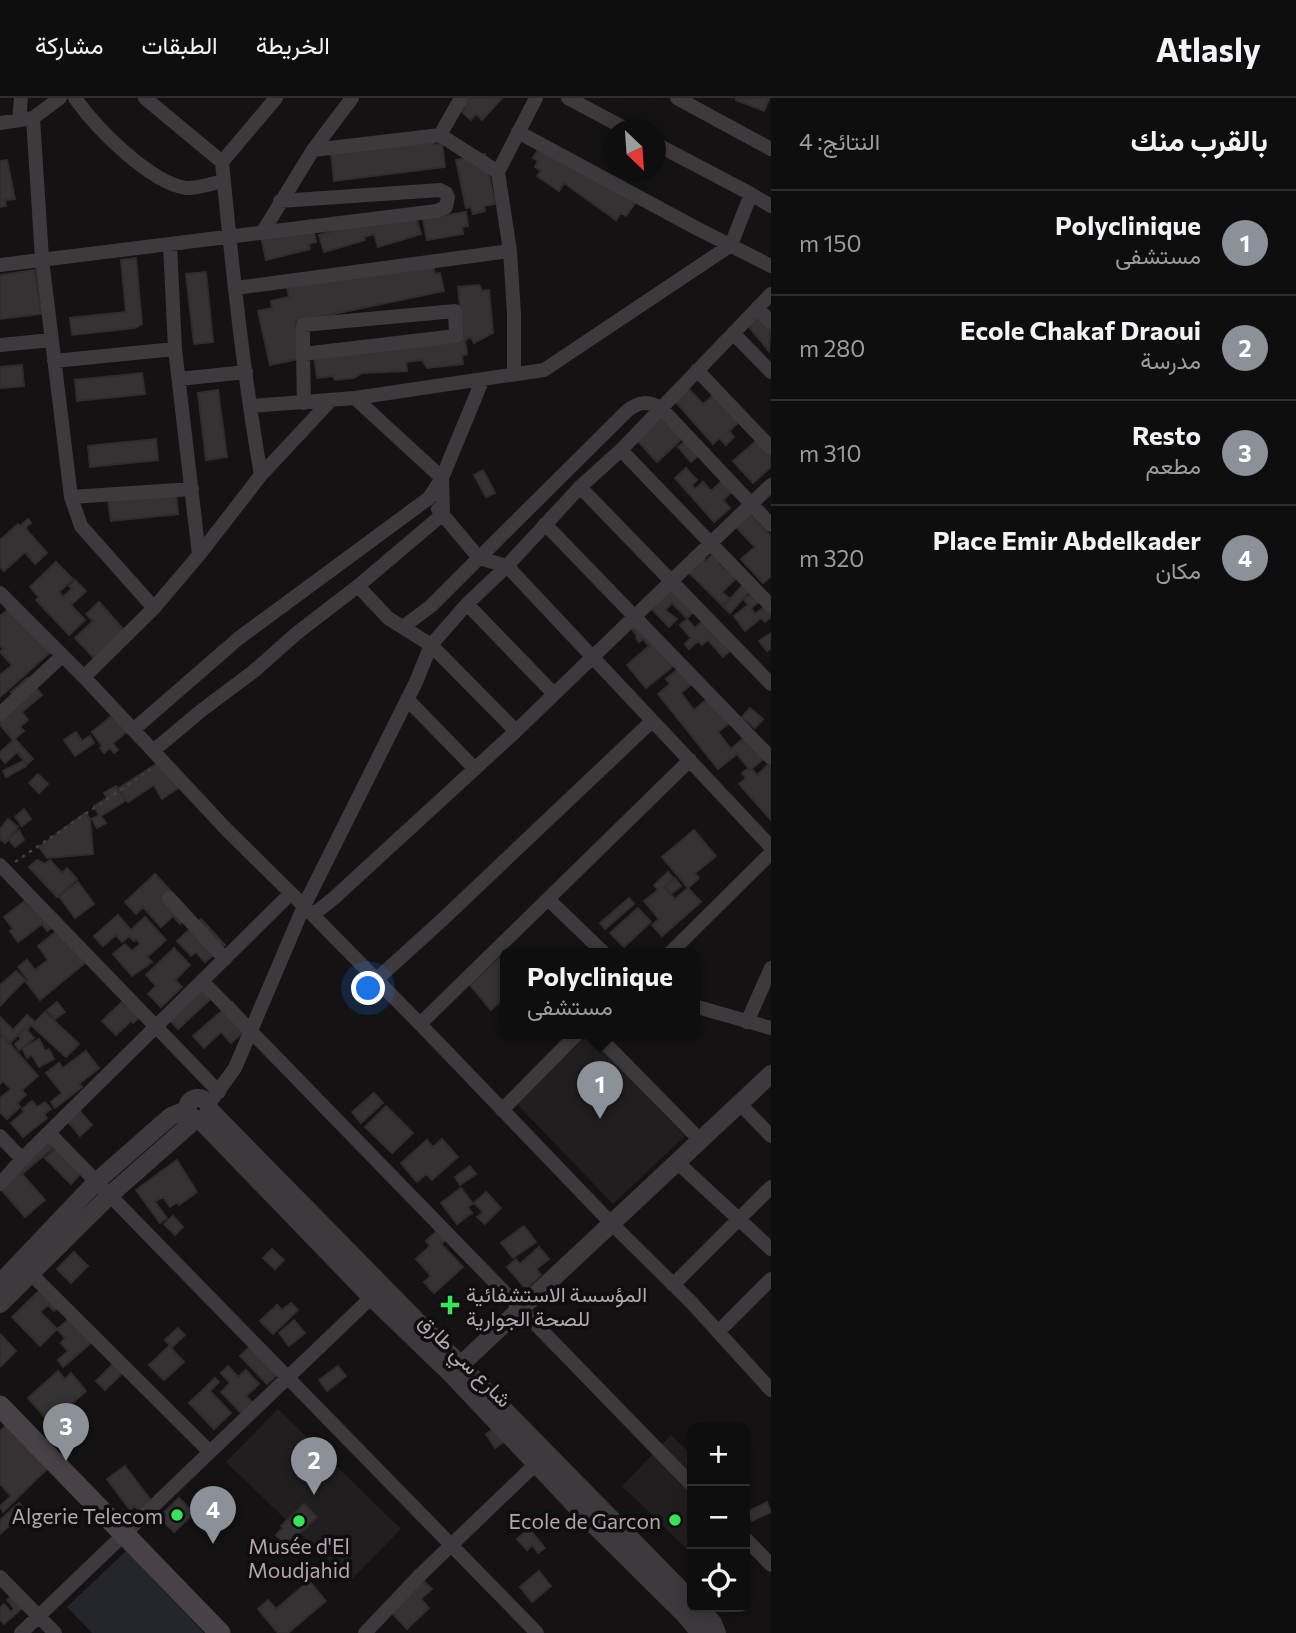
<!DOCTYPE html>
<html lang="ar">
<head>
<meta charset="utf-8">
<style>
	body { margin:0; font-family:Commissioner,Vazirmatn,sans-serif; background:#181717; color:#f1f3f6; direction:rtl }
	.controls { position:absolute; right:21px; bottom:21px; display:grid; overflow:hidden; border-radius:10px; box-shadow:0 4px 18px #0003 }
	.controls button { width:63px; height:63px; display:grid; place-items:center; padding:0; border:0; border-bottom:2px solid #2f2e2e; background:#0f0e0e; color:#f1f3f6; font:35px sans-serif }
	.compass { position:absolute; left:603px; top:21px; width:63px; height:63px; border-radius:50%; background:#0f0e0e; box-shadow:0 4px 18px #0003; rotate:155deg }
	.you { position:absolute; left:369px; top:891px; width:24px; height:24px; margin:-18px; border:5px solid #fff; border-radius:50%; background:#1a73e8; box-shadow:0 0 0 10px #1a73e833 }
	.badge { display:grid; place-items:center; width:46px; height:46px; border-radius:50%; background:#8c9099; color:#fff; font-size:23px; font-weight:700 }
	.pin { position:absolute; translate:-50% -58px; filter:drop-shadow(0 2px 4px #0008) }
	.pin::after { content:''; position:absolute; top:37px; width:24px; height:21px; background:inherit; clip-path:polygon(0 0,100% 0,50% 100%) }
	.popup { position:absolute; left:500px; top:850px; width:200px; height:91px; box-sizing:border-box; display:grid; place-content:center; border-radius:10px; background:#0f0e0e; filter:drop-shadow(0 2px 5px #0005); font-size:23px; white-space:nowrap; color:#9b9c9e }
	.popup b { font-size:26px; color:#f1f3f6 }
	.popup::after { content:''; position:absolute; left:50%; top:100%; margin-left:-14px; border:14px solid transparent; border-top-color:#0f0e0e }
	.list { margin:0; padding:0; list-style:none }
	h2 { display:flex; justify-content:space-between; align-items:center; height:91px; margin:0; padding:0 28px; font-size:30px }
	h2 small { font-size:23px; font-weight:400; color:#9b9c9e }
	.list li { display:grid; grid-template-columns:46px 1fr auto; gap:21px; align-items:center; box-sizing:border-box; height:105px; padding:0 28px; border-top:2px solid #2f2e2e }
	.list b { display:block; font-size:26px; white-space:nowrap }
	.list p { margin:0; font-size:23px; white-space:nowrap; color:#9b9c9e }
	.list em { font-size:23px; font-style:normal; color:#9b9c9e }
	.icon { flex:none; width:38px; height:38px; fill:none; stroke:currentColor; stroke-width:2; stroke-linecap:round; stroke-linejoin:round }
	.map { position:relative; flex:none; width:771px; height:1535px; overflow:hidden; direction:ltr }
	header { display:flex; align-items:center; gap:42px; box-sizing:border-box; height:98px; padding:0 35px; background:#0f0e0e; border-bottom:2px solid #2f2e2e }
	header strong { font-size:33px }
	nav { display:flex; gap:38px; margin-inline-start:auto; font-size:24px }
	main { display:flex }
	aside { flex:1; background:#0f0e0e }
	.map>svg:first-child { display:block }
</style>
</head>
<body>
<header>
<strong>Atlasly</strong>
<nav><a>الخريطة</a><a>الطبقات</a><a>مشاركة</a></nav>
</header>
<main>
<aside>
<h2>بالقرب منك<small>النتائج: 4</small></h2>
<ul class="list">
<li><span class="badge">1</span><div><b>Polyclinique</b><p>مستشفى</p></div><em>150 m</em></li>
<li><span class="badge">2</span><div><b>Ecole Chakaf Draoui</b><p>مدرسة</p></div><em>280 m</em></li>
<li><span class="badge">3</span><div><b>Resto</b><p>مطعم</p></div><em>310 m</em></li>
<li><span class="badge">4</span><div><b>Place Emir Abdelkader</b><p>مكان</p></div><em>320 m</em></li>
</ul>
</aside>
<div class="map">
<svg width="771" height="1535" viewBox="0 0 771 1535">
	<rect width="100%" height="100%" fill="#141213"/>
	<path fill="#211e1f" d="M588,936L685,1038L613,1106L516,1005Z
		M278,1311L401,1431L350,1483L226,1364Z
		M671,1337L692,1357V1456L622,1388Z"/>
	<path fill="#23262b" d="M126,1453L204,1535H92L67,1509Z"/>
	<path fill="#363234" stroke="#302c2e" stroke-width="2" d="M457,0H502L482,22L476,16L471,22L462,14L465,11L455,2Z
		M736,0H766L769,1L764,13L736,2Z
		M432,36L434,47L442,45L445,69L334,83L331,55Z
		M543,44L635,105L626,118L621,115L616,122L564,85L559,93L537,78L541,73L535,69L538,63L533,60Z
		M485,56L495,106L484,108L485,113L473,116L471,109L466,110L456,62Z
		M7,62L15,101L5,102L6,108L0,109V63Z
		M413,110L421,136L378,149L374,136L364,139L365,142L324,154L319,137Z
		M466,114L468,128L462,129L463,136L427,142L423,121Z
		M311,122L316,144L309,146L310,151L266,162L260,134Z
		M431,158L435,176L440,175L444,193L295,224L303,260L270,267L258,213L272,210L271,203L289,199L287,189Z
		M136,160L142,226L135,230L72,237L70,220L126,214L121,162Z
		M35,172L41,216L0,221V177Z
		M206,174L213,244L194,246L186,176Z
		M479,187L482,193L489,192L493,235L474,245L471,239L465,242L467,256L462,258L463,266L427,270L422,262L406,264L407,273L362,275L354,280L335,282L333,278L317,280L314,258L463,238L458,189Z
		M766,214L771,221L769,253L748,228Z
		M22,267L24,288L0,290V269Z
		M142,275L145,296L77,303L75,282Z
		M688,290L703,306L717,294L743,320L729,333L734,339L726,347L719,340L713,346L674,302Z
		M218,292L227,359L206,362L198,295Z
		M662,313L685,338L657,364L635,340Z
		M762,338L771,349V369L753,385L733,363Z
		M156,341L158,362L90,369L88,348Z
		M688,341L700,356L691,364L678,349Z
		M686,370L697,382L692,387L695,391L703,384L711,393L723,382L733,393L723,402L730,410L714,424L675,380Z
		M483,372L495,395L486,399L474,377Z
		M176,395L178,416L111,423L108,402Z
		M749,414L771,438V478L763,485L741,461L755,449L734,427Z
		M28,421L31,425L25,430L47,455L35,466L25,454L4,473L0,469V442L18,426L20,428Z
		M718,451L726,459L720,466L725,471L733,463L743,474L722,494L729,500L722,507L685,471L700,456L706,463Z
		M56,464L73,481L59,494L63,499L72,490L69,488L75,482L86,493L71,507L85,522L69,537L36,502L39,499L30,489Z
		M675,479L701,507L687,520L672,505L665,512L677,521L669,529L647,506Z
		M748,481L755,487L730,515L723,509Z
		M758,490L765,499L751,510L755,516L771,504V519L765,524L761,520L745,533L734,518L748,507L744,502Z
		M99,504L124,532L94,560L75,540L93,523L86,516Z
		M13,507L54,551L0,599V577L12,567L0,554L3,551L0,547V518Z
		M709,517L736,547L723,559L708,542L702,547L698,543L689,551L685,546L691,540L680,527L687,521L695,530Z
		M633,520L677,565L646,590L627,567L649,548L643,541L639,544L636,540L637,538L630,529Z
		M771,535V550L767,553L759,543Z
		M682,568L694,584L681,595L694,612L710,599L730,624L718,634L731,651L747,637L765,660L750,672L737,656L718,671L658,596L670,586L666,581Z
		M27,580L42,597L22,614L28,622L20,629L24,633L13,642L0,627V609L15,599L11,594Z
		M750,610L763,621L755,630L742,619Z
		M117,614L130,631L113,645L118,652L114,655L110,650L104,655L100,650L102,648L92,634Z
		M76,634L82,643L90,638L94,645L75,658L64,642Z
		M15,641L33,661L27,666L17,654L5,665L0,659V654Z
		M164,661L181,688L162,701L154,687L128,704L119,690Z
		M23,663L26,668L6,679L3,673Z
		M771,664V722L739,686L746,680L742,675L750,669L757,677Z
		M38,676L48,686L39,695L29,685Z
		M116,688L125,703L101,718L106,725L97,730L92,721L99,717L94,708L107,700L104,695Z
		M24,711L31,721L22,728L15,719Z
		M85,715L90,721L93,756L47,760L39,749Z
		M8,721L18,729L5,745L0,741V731Z
		M19,732L24,742L15,749L8,741Z
		M694,732L716,758L695,775L699,780L688,790L662,759Z
		M37,762L45,766L50,762L62,775L67,770L77,781L57,799L29,769Z
		M668,774L674,781L664,789L675,801L688,790L701,804L662,838L652,827L659,821L644,803L658,792L654,787Z
		M155,776L192,816L180,826L173,818L161,829L143,809L136,816L125,804Z
		M675,780L681,788L671,796L665,789Z
		M78,784L94,806L75,820L59,798Z
		M629,800L634,806L605,831L600,825Z
		M35,802L56,827L47,833L42,826L18,844L10,833L13,831L4,819L25,803L28,808Z
		M638,810L651,824L624,849L610,835Z
		M118,817L131,832L145,819L166,842L147,859L152,864L132,878L113,856L125,846L132,853L140,846L136,841L134,843L129,838L122,844L116,837L103,848L94,838Z
		M201,821L225,847L205,864L196,854L191,858L177,843Z
		M63,828L91,860L40,902L26,884L28,882L18,869L27,862L35,872L48,862L38,848Z
		M174,850L190,867L175,882L182,889L161,909L148,896L156,888L146,877Z
		M505,855V899L491,912L470,887Z
		M16,873L25,882L0,908V887Z
		M204,877L219,893L178,931L163,914Z
		M131,902L144,916L133,925L131,923L116,937L102,923L122,904L125,907Z
		M57,904L65,914L55,921L47,912Z
		M232,904L252,926L231,945L221,934L204,950L193,938Z
		M45,914L79,946L66,959L31,927L27,932L25,930L10,945L0,935V919L13,932L27,917L35,924Z
		M26,931L34,940L19,952L15,946L21,941L18,937Z
		M2,937L38,978L22,992L26,997L17,1005L20,1009L7,1021L0,1014V1000L11,991L3,983L0,986V939Z
		M39,941L45,953L49,951L54,961L39,969L32,957L27,960L22,950Z
		M86,953L99,970L79,986L82,989L55,1010L51,1004L62,995L46,975L59,965L63,970Z
		M374,995L383,1005L361,1025L352,1014Z
		M32,1003L37,1009L45,1004L51,1011L44,1016L47,1020L23,1039L11,1025L24,1014L22,1011Z
		M75,1008L92,1027L80,1038L63,1018Z
		M386,1008L413,1035L392,1055L365,1029Z
		M52,1035L60,1044L22,1076L45,1102L25,1119L0,1090Z
		M442,1041L458,1059L432,1082L426,1076L417,1084L401,1065L427,1042L433,1049Z
		M61,1045L86,1070L71,1086L45,1060Z
		M177,1062L197,1094L179,1107L178,1104L170,1109L163,1099L155,1104L167,1120L160,1125L136,1092Z
		M470,1068L476,1076L460,1087L455,1079Z
		M461,1090L473,1106L468,1109L472,1115L457,1126L441,1105Z
		M486,1094L501,1110L485,1126L477,1119L483,1114L474,1105Z
		M173,1118L183,1129L175,1137L164,1126Z
		M524,1128L536,1144L513,1160L501,1145Z
		M440,1130L449,1139L441,1146L463,1169L434,1195L424,1184L431,1178L416,1161L430,1148L426,1143Z
		M539,1149L549,1161L536,1171L541,1177L526,1191L507,1169L516,1161L520,1166Z
		M272,1151L284,1162L275,1171L263,1160Z
		M74,1154L88,1168L71,1185L57,1171Z
		M45,1187L63,1205L54,1213L48,1207L40,1214L57,1231L40,1248L12,1219Z
		M291,1205L298,1212L273,1236L260,1223L277,1207L282,1212Z
		M77,1214L98,1239L63,1269L58,1262L68,1253L61,1245L65,1240L57,1231Z
		M294,1222L305,1235L289,1248L279,1235Z
		M178,1230L185,1237L171,1250L184,1264L164,1282L149,1267L170,1247L165,1242Z
		M0,1236L16,1253L1,1268L0,1267Z
		M257,1242L284,1270L267,1286L240,1258Z
		M120,1259L129,1269L105,1292L96,1283Z
		M228,1268L238,1279L246,1272L259,1286L246,1298L253,1305L241,1315L221,1294L230,1285L221,1275Z
		M338,1268L346,1278L327,1293L319,1282Z
		M58,1273L65,1281L71,1275L86,1293L50,1325L28,1300Z
		M215,1280L219,1284L210,1293L231,1315L214,1331L189,1305Z
		M8,1326L49,1369L3,1414L0,1408L11,1398L0,1386V1333Z
		M495,1330L504,1344L495,1350L486,1336Z
		M125,1368L153,1405L140,1415L135,1408L130,1412L107,1381Z
		M179,1400L194,1415L174,1434L159,1419Z
		M767,1404L771,1414L752,1423L747,1414Z
		M19,1405L26,1413L0,1436V1422Z
		M304,1406L317,1419L286,1448L276,1437L283,1430L281,1428Z
		M529,1431L545,1450L538,1455L532,1447L527,1452L517,1441Z
		M539,1473L551,1488L532,1504L520,1489Z
		M422,1481L432,1491L421,1501L429,1510L407,1531L389,1512Z
		M309,1483L326,1503L288,1535H278L258,1511L268,1502L276,1511Z
		M16,1494L27,1506L4,1526L0,1522V1510L4,1506L11,1514L14,1511L7,1502Z"/>
	<g fill="none" stroke-linecap="round" stroke-linejoin="round">
		<path stroke="#453e43" stroke-width="2.5" stroke-dasharray="3.5 5" stroke-linecap="butt" d="M15,764L151,671"/>
		<path stroke="#3e393c" stroke-width="14" d="M60,0L33,20L42,161L71,399L81,428L154,510
			M75,0C96,30 149,84 186,90C197,91 213,85 223,83
			M352,0L313,52L440,37L498,74
			M568,0L628,32
			M677,0L771,51
			M19,22L21,0
			M0,25L33,20
			M518,34L698,131L771,168
			M440,37L461,0
			M222,64L276,0
			M751,96L771,108
			M262,135L313,52
			M170,146L175,251
			M0,167L437,113L446,109L448,99L446,95L440,92L280,103
			M236,190L510,153
			M757,210L771,224
			M455,213L456,238L303,256V227Z
			M733,235L771,274
			M0,247L51,242
			M303,256L304,305
			M54,263L175,251L199,457
			M697,272L771,350
			M514,276V216L510,153L498,74L536,0
			M179,281L246,274
			M355,300L442,380L482,283
			M250,308L355,300L544,272L731,147L751,96L656,46
			M621,352L771,508
			M261,377L331,302
			M580,389L771,586
			M71,399L192,391
			M545,426L771,660
			M771,427L661,310C648,303 639,303 627,313L479,460L507,468L771,749
			M358,488L388,520L431,547L516,633
			M0,495L84,579L154,510L199,457L261,377C243,274 232,168 222,64L145,0
			M467,506L554,596
			M403,529L431,508L479,460L438,411
			M84,579L227,732L304,808L416,584L431,547L467,506L507,468L580,389L621,352L771,196
			M407,601L475,671
			M0,616L62,558
			M133,632L239,540L429,400L442,380
			M153,653L202,612L254,573L297,535L358,488L443,416L442,380
			M0,767L219,994
			M169,800L225,861
			M549,802L604,855
			M314,816L334,800L516,633L771,387
			M670,855L771,755
			M377,881L442,822L652,623
			M202,883L692,1387
			M694,908L771,930
			M747,924L771,870
			M420,926L613,1127L691,1204L771,1292
			M595,935L701,1043
			M740,1006L771,1038
			M208,1007L235,970L304,808L420,926L690,662
			M502,1012L578,935
			M49,1035L537,1535
			M0,1038L22,1061L291,795
			M678,1065L771,1151
			M0,1086L22,1061
			M24,1169L209,1353
			M673,1187L771,1089
			M718,1234L771,1181
			M745,1440L771,1467
			M0,1479L55,1535
			M21,1535L377,1194
			M365,1535L419,1478L543,1359"/>
		<path stroke="#3e393c" stroke-width="18" d="M187 1011a11 11 0 1 1 22 0a11 11 0 1 1-22 0Z
			M209,1011L692,1503
			M199,1021L371,1199L451,1276L588,1421L683,1515L700,1535
			M0,1185L97,1083L171,1018L188,1011
			M0,1206L110,1097L196,1021
			M454,1273L771,976
			M698,1509L713,1525L717,1535"/>
		<path stroke="#484247" stroke-width="21" d="M0,1308L220,1535"/>
	</g>
	<g fill="#37e75a" stroke="#0f0d0e" stroke-width="2.5">
		<path d="M446.5 1196.5h7v7h7v7h-7v7h-7v-7h-7v-7h7z"/>
		<circle cx="177" cy="1417" r="7"/>
		<circle cx="675" cy="1422" r="7"/>
		<circle cx="299" cy="1423" r="7"/>
	</g>
	<g text-anchor="middle" dominant-baseline="central" stroke-width="7" stroke-linejoin="round" paint-order="stroke">
		<g font-size="21" fill="#b4a5b0" stroke="#0f0d0e" text-anchor="end">
			<text x="466" y="1195" text-anchor="start">المؤسسة الاستشفائية<tspan x="466" dy="24">للصحة الجوارية</tspan></text>
			<text x="163" y="1417">Algerie Telecom</text>
			<text x="661" y="1422">Ecole de Garcon</text>
			<text x="299" y="1447" text-anchor="middle">Musée d'El<tspan x="299" dy="24">Moudjahid</tspan></text>
		</g>
		<g font-size="21" fill="#b4a5b0" stroke="#0f0d0e">
			<text transform="translate(466 1262) rotate(45)">شارع سي طارق</text>
		</g>
	</g>
</svg>
<div class="controls">
<button>+</button>
<button>−</button>
<button><svg class="icon" aria-label="locate" viewBox="0 0 24 24"><circle cx="12" cy="12" r="6"/><path d="M12 2v4M12 18v4M2 12h4M18 12h4"/></svg></button>
</div>
<svg class="compass" viewBox="-18 -18 36 36"><path d="M0-13l5 13h-10z" fill="#e53935"/><path d="M0 13l5-13h-10z" fill="#9b9c9e"/></svg>
<div class="you"></div>
<div class="pin badge" style="left:600px;top:1021px">1</div>
<div class="popup"><b>Polyclinique</b>مستشفى</div>
<div class="pin badge" style="left:314px;top:1397px">2</div>
<div class="pin badge" style="left:66px;top:1363px">3</div>
<div class="pin badge" style="left:213px;top:1446px">4</div>
</div>
</main>
</body>
</html>
